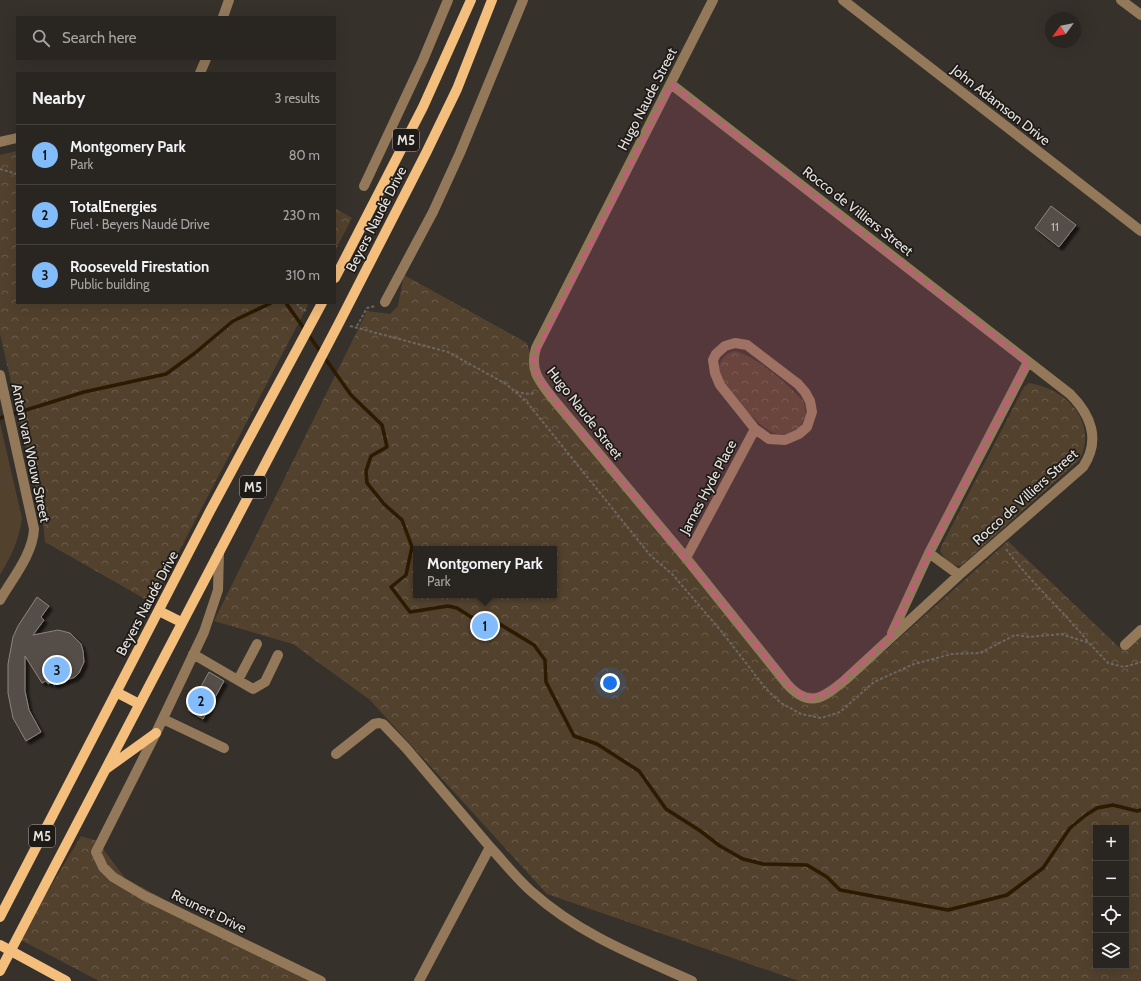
<!DOCTYPE html>
<html lang="en">
<head>
<meta charset="utf-8">
<style>
	body { margin:0; font-family:Cabin,sans-serif; background:#312d29; color:#f1f3f6 }
	.controls { position:absolute; right:12px; bottom:12px; display:grid; overflow:hidden; border-radius:0px; box-shadow:0 4px 16px #0002 }
	.controls button { width:36px; height:36px; display:grid; place-items:center; padding:0; border:0; border-bottom:1px solid #45423e; background:#292520; color:#f1f3f6; font:20px sans-serif }
	.compass { position:absolute; left:1045px; top:12px; width:36px; height:36px; border-radius:50%; background:#292520; box-shadow:0 4px 16px #0002; rotate:237deg }
	.you { position:absolute; left:610px; top:683px; width:14px; height:14px; margin:-10px; border:3px solid #fff; border-radius:50%; background:#1a73e8; box-shadow:0 0 0 6px #1a73e833 }
	.badge { display:grid; place-items:center; width:26px; height:26px; border-radius:50%; background:#82bcfa; color:#111; font-size:13px; font-weight:700 }
	.pin { position:absolute; translate:-50% -50%; border:2px solid #fff; box-shadow:0 1px 4px #0006 }
	.popup { position:absolute; left:413px; top:546px; width:144px; height:52px; box-sizing:border-box; display:grid; place-content:center; border-radius:0px; background:#292520; filter:drop-shadow(0 1px 3px #0005); font-size:13px; white-space:nowrap; color:#a5a5a5 }
	.popup b { font-size:15px; color:#f1f3f6 }
	.popup::after { content:''; position:absolute; left:50%; top:100%; margin-left:-8px; border:8px solid transparent; border-top-color:#292520 }
	.list { margin:0; padding:0; list-style:none }
	h2 { display:flex; justify-content:space-between; align-items:center; height:52px; margin:0; padding:0 16px; font-size:17px }
	h2 small { font-size:13px; font-weight:400; color:#a5a5a5 }
	.list li { display:grid; grid-template-columns:26px 1fr auto; gap:12px; align-items:center; box-sizing:border-box; height:60px; padding:0 16px; border-top:1px solid #45423e }
	.list b { display:block; font-size:15px; white-space:nowrap }
	.list p { margin:0; font-size:13px; white-space:nowrap; color:#a5a5a5 }
	.list em { font-size:13px; font-style:normal; color:#a5a5a5 }
	.icon { flex:none; width:22px; height:22px; fill:none; stroke:currentColor; stroke-width:2; stroke-linecap:round; stroke-linejoin:round }
	.map { position:relative; flex:none; width:1141px; height:981px; overflow:hidden }
	.search { position:absolute; background:#292520; box-shadow:0 4px 16px #0002; left:16px; top:16px; width:320px; height:44px; display:flex; align-items:center; gap:10px; box-sizing:border-box; padding:0 14px; border-radius:0px; color:#a5a5a5; font-size:15px }
	.panel { position:absolute; background:#292520; box-shadow:0 4px 16px #0002; left:16px; top:72px; width:320px; height:232px; border-radius:0px }
	.map>svg:first-child { display:block }
</style>
</head>
<body>
<div class="map">
<svg width="1141" height="981" viewBox="0 0 1141 981">
	<defs>
		<pattern id="park-crowns" width="20" height="18" patternUnits="userSpaceOnUse"><rect width="20" height="18" fill="#52412d"/><path d="M2 6a3 3 0 1 1 6 0M12 15a3 3 0 1 1 6 0" fill="none" stroke="#6b5c4b"/></pattern>
		<filter id="shadow"><feDropShadow dx="3.5" dy="3.5" stdDeviation="1" flood-color="#0009"/></filter>
	</defs>
	<rect width="100%" height="100%" fill="#37312b"/>
	<path fill="#52412d" d="M0,423L22,518C19,541 11,556 0,575Z"/>
	<path fill="url(#park-crowns)" fill-rule="evenodd" d="M17,151V303H309L152,603L45,542L43,520L0,334V155Z
		M335,208L352,218L335,251Z
		M404,275L527,343L539,385L787,688L826,695L885,651L1008,541L1121,649L1141,631V981H799L547,894L370,700L293,644L214,621L367,311L390,314L398,306ZM416,549H554V595H416ZM1096,828H1126V966H1096Z
		M735,351C759,358 788,384 804,402L806,414L800,427C792,433 784,436 774,433C760,429 726,390 720,376C715,365 725,352 735,351Z
		M1029,383C1066,389 1098,421 1080,459L961,566C950,565 946,560 940,551L942,545L1024,387Z
		M81,836L97,841L125,878L315,981H99L19,939Z"/>
	<g fill="none" stroke-linecap="round" stroke-linejoin="round">
		<path stroke="#2c1a01" stroke-width="3.5" d="M286,303L351,395L382,425L387,447L371,456L366,471L367,483L384,504L402,520L412,547L406,575L391,587L410,612L448,606L457,608L471,617L498,623L534,645L545,660L546,682L574,736L597,744L639,771L666,809L699,830L720,846L743,859L763,864L807,865L827,877L840,890L948,910L1007,895L1043,868L1070,828L1086,815L1097,808L1113,805L1137,811L1141,810
			M0,418L84,392L166,374L195,353L233,321L271,303"/>
	</g>
	<path fill="#554e47" stroke="#8c857d" filter="url(#shadow)" d="M1051,206L1076,225L1059,247L1035,228Z
		M37,597L49,606L41,617L44,620L33,635L58,630L70,633L81,644L83,651L84,662L79,673L75,677L54,685L51,682L48,684L46,681L42,683L25,656V691L29,710L41,732L26,741L13,718L8,693V664L13,637L18,626Z
		M209,672L224,681L203,719L188,710Z"/>
	<g fill="none" stroke-linecap="round" stroke-linejoin="round">
		<path stroke="#6c6761" stroke-width="2" stroke-dasharray="3 2" stroke-linecap="butt" d="M0,169L17,174
			M297,303L299,307L306,311
			M350,326L448,352L506,384L526,401L650,555L673,575L722,632L766,689L781,703L801,714L821,718L840,712L874,682L914,664L952,654L980,653L1015,635L1029,637L1061,634L1089,643L1108,663L1124,667L1141,662
			M357,326L367,308L375,306
			M516,392L529,394L536,393
			M1006,549C1031,583 1063,610 1089,643"/>
		<path stroke="#93795a" stroke-width="10" d="M843,0L1141,231
			M1121,0L1141,15
			M223,17L229,0
			M200,73L206,59
			M671,84L1070,394C1091,415 1101,440 1083,467L959,575L845,680C823,698 809,709 787,684L686,558L554,400C540,382 529,371 536,348L713,0
			M0,142L17,138
			M364,186L423,60L448,0
			M385,302L433,212L460,153L523,0
			M735,343L747,345L798,384L805,392L810,401L812,412L807,427L799,434L785,440L769,439L755,429L720,385L715,373L713,360L716,354L725,346Z
			M0,375L34,529C33,554 12,579 0,600
			M219,552L218,590L204,632L156,733L96,852L103,867L113,877L145,896L321,981
			M929,553L959,575
			M686,558L755,429
			M892,633L929,553L1028,362
			M1125,645L1141,630
			M193,654L253,689L265,682L278,655
			M238,680L257,644
			M163,719L224,748
			M336,754L374,724L379,723L383,724L406,748L490,847L419,981
			M490,847C504,862 517,879 532,892C579,934 636,956 692,981"/>
		<path stroke="#f4be7d" stroke-width="10" d="M335,278L423,107L471,0
			M159,611L181,622
			M116,692L139,704
			M106,769L156,733
			M0,917L210,511L322,303
			M0,945L66,981
			M0,971L338,325L426,153L457,89L492,0"/>
	</g>
	<path fill="#cd5582" fill-opacity="0.2" stroke="#cd5582" stroke-width="3" stroke-dasharray="8 5" stroke-linejoin="round" d="M671,84L1028,362L929,553L890,638L830,692L807,699L787,684L554,400L537,376L533,359Z"/>
	<g text-anchor="middle" dominant-baseline="central" stroke-width="3.5" stroke-linejoin="round" paint-order="stroke">
		<g font-size="12" fill="#c2bdb8">
			<text x="1055" y="226">11</text>
		</g>
		<g fill="#1d1a17" stroke="#aaa6a2" stroke-width="1">
			<rect x="393" y="129" width="26" height="22" rx="3"/>
			<rect x="240" y="476" width="26" height="22" rx="3"/>
			<rect x="29" y="825" width="26" height="22" rx="3"/>
		</g>
		<g font-size="13" font-weight="bold" fill="#e6e2de">
			<text x="406" y="140">M5</text>
			<text x="253" y="487">M5</text>
			<text x="42" y="836">M5</text>
		</g>
		<g font-size="14" fill="#e6e2de" stroke="#1d1a17">
			<text transform="translate(647 99) rotate(-63)">Hugo Naude Street</text>
			<text transform="translate(1001 105) rotate(38)">John Adamson Drive</text>
			<text transform="translate(858 211) rotate(38)">Rocco de Villiers Street</text>
			<text transform="translate(376 219) rotate(-63)">Beyers Naudé Drive</text>
			<text transform="translate(585 413) rotate(52)">Hugo Naude Street</text>
			<text transform="translate(31 453) rotate(78)">Anton van Wouw Street</text>
			<text transform="translate(708 487) rotate(-62)">James Hyde Place</text>
			<text transform="translate(1025 497) rotate(-42)">Rocco de Villiers Street</text>
			<text transform="translate(147 603) rotate(-62)">Beyers Naudé Drive</text>
			<text transform="translate(209 911) rotate(26)">Reunert Drive</text>
		</g>
	</g>
</svg>
<div class="controls">
<button>+</button>
<button>−</button>
<button><svg class="icon" aria-label="locate" viewBox="0 0 24 24"><circle cx="12" cy="12" r="6"/><path d="M12 2v4M12 18v4M2 12h4M18 12h4"/></svg></button>
<button><svg class="icon" aria-label="layers" viewBox="0 0 24 24"><path d="M12 4l9 5-9 5-9-5zM3 14l9 5 9-5"/></svg></button>
</div>
<svg class="compass" viewBox="-18 -18 36 36"><path d="M0-13l5 13h-10z" fill="#e53935"/><path d="M0 13l5-13h-10z" fill="#a5a5a5"/></svg>
<div class="you"></div>
<div class="pin badge" style="left:485px;top:626px">1</div>
<div class="popup"><b>Montgomery Park</b>Park</div>
<div class="pin badge" style="left:201px;top:701px">2</div>
<div class="pin badge" style="left:57px;top:670px">3</div>
<div class="search"><svg class="icon" aria-label="search" viewBox="0 0 24 24"><circle cx="10" cy="10" r="6"/><path d="M15 15l6 6"/></svg>Search here</div>
<section class="panel">
<h2>Nearby<small>3 results</small></h2>
<ul class="list">
<li><span class="badge">1</span><div><b>Montgomery Park</b><p>Park</p></div><em>80 m</em></li>
<li><span class="badge">2</span><div><b>TotalEnergies</b><p>Fuel · Beyers Naudé Drive</p></div><em>230 m</em></li>
<li><span class="badge">3</span><div><b>Rooseveld Firestation</b><p>Public building</p></div><em>310 m</em></li>
</ul>
</section>
</div>
</body>
</html>
